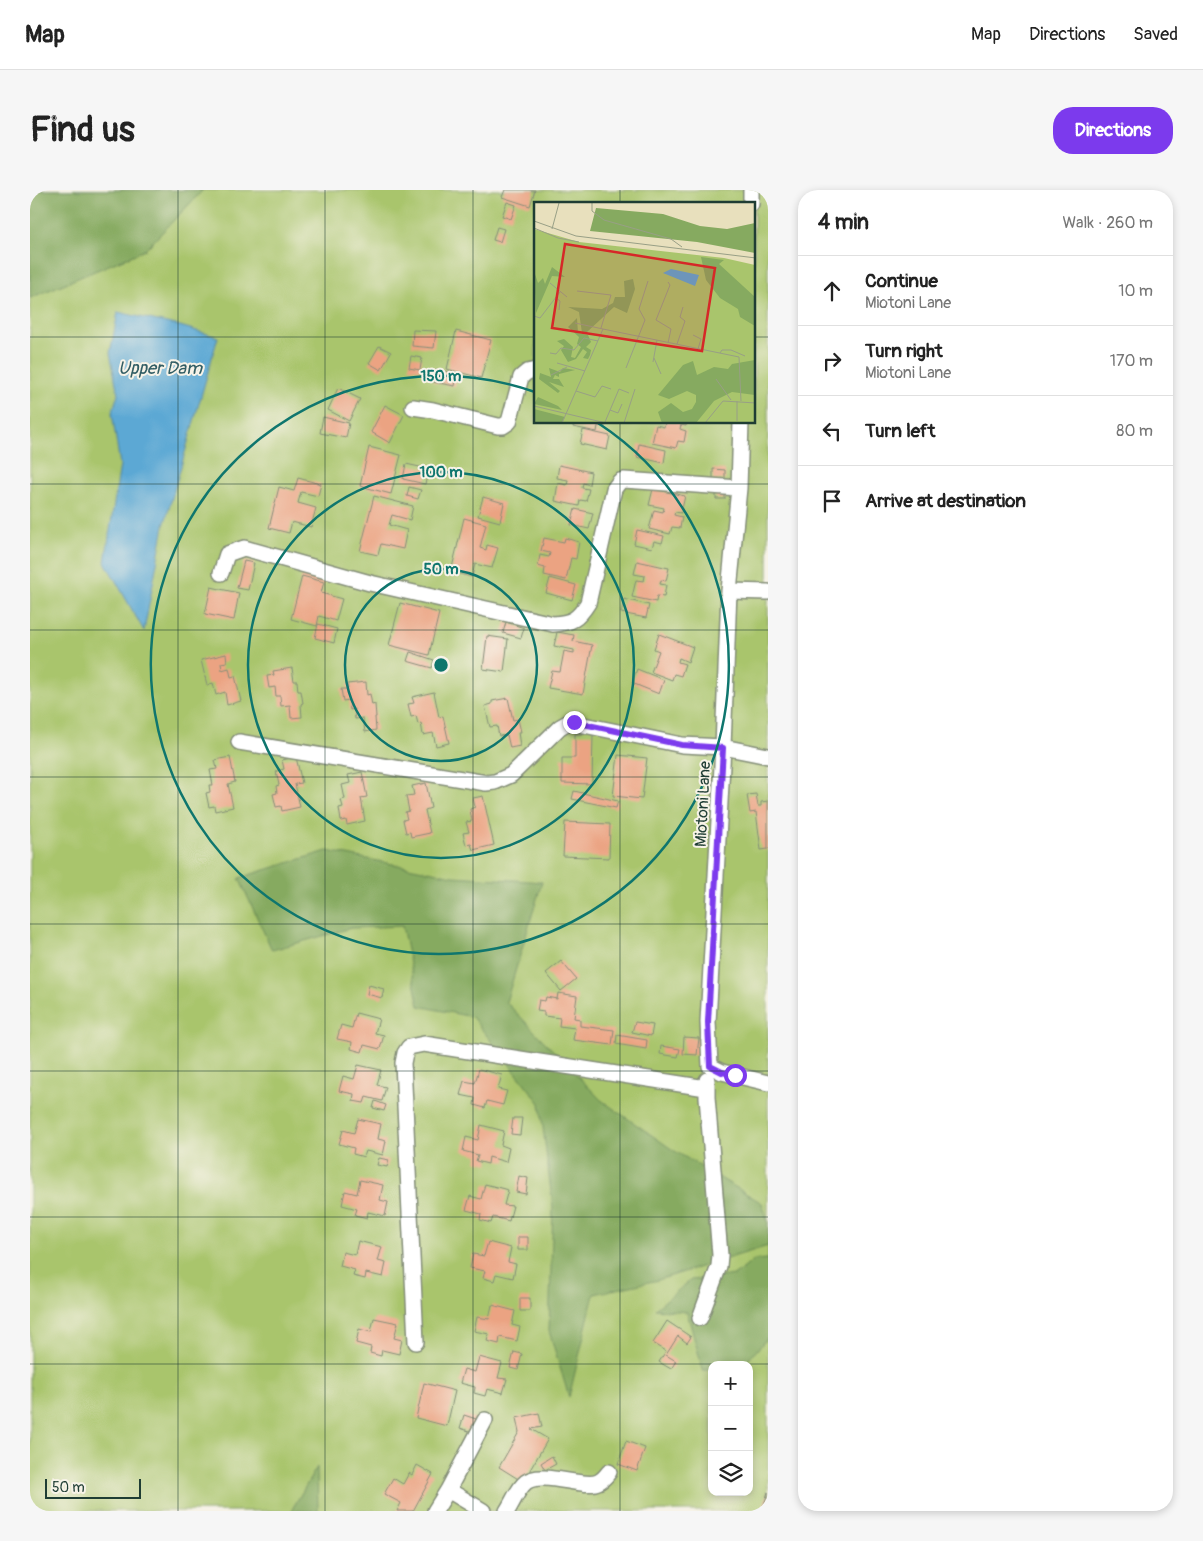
<!DOCTYPE html>
<html lang="en">
<head>
<meta charset="utf-8">
<style>
	body { margin:0; font-family:Pangolin,sans-serif; background:#f6f6f6; color:#222 }
	.controls { position:absolute; right:15px; bottom:15px; display:grid; overflow:hidden; border-radius:10px; box-shadow:0 2px 8px #0003 }
	.controls button { width:45px; height:45px; display:grid; place-items:center; padding:0; border:0; border-bottom:1px solid #e0e0e0; background:#fff; color:#222; font:25px sans-serif }
	.scale { position:absolute; left:15px; bottom:12px; width:96px; box-sizing:border-box; padding-left:5px; border:2px solid #1f3d34; border-top:0; font-size:14px; line-height:18px; white-space:nowrap; color:#1f3d34; -webkit-text-stroke:4px #f7f3e8; paint-order:stroke }
	.stop { position:absolute; width:15px; height:15px; margin:-11px; border:4px solid #7c3aed; border-radius:50%; background:#fff }
	.stop.end { background:#7c3aed; border-color:#fff; box-shadow:0 1px 5px #0008 }
	.list { margin:0; padding:0; list-style:none }
	h2 { display:flex; justify-content:space-between; align-items:center; height:65px; margin:0; padding:0 20px; font-size:21px }
	h2 small { font-size:16px; font-weight:400; color:#767676 }
	.list li { display:grid; grid-template-columns:32px 1fr auto; gap:15px; align-items:center; box-sizing:border-box; height:70px; padding:0 20px; border-top:1px solid #e0e0e0 }
	.list b { display:block; font-size:19px; white-space:nowrap }
	.list p { margin:0; font-size:16px; white-space:nowrap; color:#767676 }
	.list em { font-size:16px; font-style:normal; color:#767676 }
	.icon { flex:none; width:28px; height:28px; fill:none; stroke:currentColor; stroke-width:2; stroke-linecap:round; stroke-linejoin:round }
	.map { position:relative; flex:none; width:738px; height:1321px; overflow:hidden; border-radius:20px }
	header { display:flex; align-items:center; gap:30px; box-sizing:border-box; height:70px; padding:0 25px; background:#fff; border-bottom:1px solid #e0e0e0 }
	header strong { font-size:24px }
	nav { display:flex; gap:28px; margin-inline-start:auto; font-size:18px }
	.intro { display:flex; align-items:center; justify-content:space-between; box-sizing:border-box; height:120px; padding:0 30px }
	h1 { margin:0; font-size:35px }
	.button { padding:12px 22px; border-radius:20px; background:#7c3aed; color:#fff; font-size:18px; font-weight:700 }
	main { display:flex; gap:30px; padding:0 30px }
	aside { flex:1; background:#fff; border-radius:20px; box-shadow:0 2px 8px #0003 }
	.map>svg:first-child { display:block }
</style>
</head>
<body>
<header>
<strong>Map</strong>
<nav><a>Map</a><a>Directions</a><a>Saved</a></nav>
</header>
<div class="intro"><h1>Find us</h1><a class="button">Directions</a></div>
<main>
<div class="map">
<svg width="738" height="1321" viewBox="0 0 738 1321">
	<rect width="100%" height="100%" fill="#f7f3e8"/>
	<filter id="ink" filterUnits="userSpaceOnUse"><feTurbulence type="fractalNoise" baseFrequency=".02" numOctaves="2"/><feDisplacementMap in="SourceGraphic" scale="10" xChannelSelector="R" yChannelSelector="G"/><feConvolveMatrix kernelMatrix="1 2 1 2 8 2 1 2 1" color-interpolation-filters="sRGB"/></filter>
	<filter id="wash" filterUnits="userSpaceOnUse"><feTurbulence type="fractalNoise" baseFrequency=".0096" numOctaves="4" result="noise"/><feDisplacementMap in="SourceGraphic" scale="20" xChannelSelector="R" yChannelSelector="G"/><feGaussianBlur stdDeviation="1.12" result="paint"/><feColorMatrix in="noise" values="0 0 0 0 0 0 0 0 0 0 0 0 0 0 0 0 0 1.4 0 .05"/><feComposite in="paint" operator="in"/></filter>
	<g filter="url(#wash)">
		<rect width="100%" height="100%" fill="#e8e0bd"/>
		<path fill="#a9c56c" stroke="#648150" fill-rule="evenodd" d="M0,0H738V1321H0ZM506,14H724V232H506ZM682,1175H719V1302H682Z"/>
		<path fill="#86aa60" stroke="#52744a" d="M0,0H173L115,60L0,108Z
			M297,661L423,686L512,692L476,812L571,910L643,960L732,1013L738,1032V1056L628,1090L564,1104L539,1207L519,1141L523,1018L510,913L442,827L389,816L372,736L321,738L242,760L209,688Z
			M738,1069V1147L714,1175H682V1180H673L657,1122L625,1119L661,1090L705,1085L724,1070Z
			M287,1277L288,1321H261Z"/>
		<path fill="#5ba8d4" stroke="#3d7284" d="M88,122L150,136L188,147L134,336L114,441L75,372L90,275L82,223L88,204L80,163Z"/>
		<g id="blocks">
			<path fill="#eba382" d="M475,0H505L500,16L472,7Z
				M477,12L486,15L481,29L472,26Z
				M467,37L474,39L470,52L463,50Z
				M383,140L406,141L404,158L382,156Z
				M426,141L461,150L451,188L417,179Z
				M349,156L361,162L351,180L339,173Z
				M381,166L392,168L390,180L379,178Z
				M406,180L427,183L425,196L403,192Z
				M308,198L330,209L319,231L298,220Z
				M355,215L374,225L360,253L341,242Z
				M293,227L319,233L316,248L290,243Z
				M544,232H575V237L568,236L567,242L543,237Z
				M635,232H657L656,236L651,235L650,239L656,241L654,252L648,251L646,258L622,253L626,235L634,237Z
				M553,240L580,246L577,260L550,254Z
				M609,254L636,260L634,273L607,267Z
				M339,257L371,265L361,304L330,296Z
				M376,274L399,279L395,294L373,289Z
				M529,275L561,282L559,295L553,293L552,298L559,299L556,311L550,310L549,316L525,311L528,293L537,295L538,290L527,288Z
				M683,279L695,280V290H683Z
				M268,288L291,294L288,306L271,302L268,313L286,318L281,337L262,332L259,343L239,338L249,297L264,301Z
				M379,297L391,300L388,309L377,306Z
				M623,299L655,306L651,323L645,322L644,325L652,327L650,338L642,337L640,344L619,339L624,320L633,322L634,318L619,315Z
				M686,300H695V309H686Z
				M344,306L383,316L380,330L362,325L359,335L377,340L373,359L351,354L348,365L330,361Z
				M453,307L474,313L470,332L448,326Z
				M545,319L563,323L559,339L541,335Z
				M434,328L456,334L450,358L456,360L457,355L468,358L462,378L445,374L442,387L421,382Z
				M607,340L634,346L632,353L624,351L622,358L604,354Z
				M514,348L534,352L535,348L549,352L546,369L541,368L536,390L514,385L515,378L508,376L510,365L519,367L520,363L511,361Z
				M214,371L224,373L218,400L207,398Z
				M607,371L639,378L636,391L631,390L630,394L636,395L634,407L627,406L626,412L602,407L606,390L614,391L615,386L604,384Z
				M272,386L294,392L291,403L312,409L306,431L289,426L287,436L261,429Z
				M520,388L546,395L542,410L516,403Z
				M181,397L209,403L204,430L175,424Z
				M594,409L619,415L616,428L591,423Z
				M370,413L409,423L399,465L359,455Z
				M476,432L494,438L491,448L473,443Z
				M288,434L307,439L304,453L285,448Z
				M527,442L544,445L543,451L562,455L553,504L518,498L522,481L530,482L534,461L544,463V460L524,456Z
				M629,444L663,457L658,472L649,468L648,472L655,474L651,486L644,484L642,490L621,482L629,461L624,459Z
				M457,446L478,449L474,482L453,479Z
				M380,462L404,470L402,478L377,471Z
				M196,464L197,472L191,473L192,480L199,478L201,487L205,486L211,511L197,515L195,502L186,505L183,493L177,495L171,470Z
				M262,478L264,491H267L268,501H271L273,513L271,514L272,527L261,528L260,515L251,516L250,506H246L245,497L239,498L237,486L244,485L243,481Z
				M607,479L634,490L629,504L602,493Z
				M336,492L337,505L340,504L342,515L345,514L346,527H345L346,540L335,542L333,528L325,529L324,519L320,520L319,510L313,511L311,499H318L317,494Z
				M404,502L409,527L413,526L419,553L406,556L403,543L393,545L391,533L388,534L386,526L381,527L378,514L384,513L382,507Z
				M478,508L483,530L488,529L491,542H488L490,556L480,558L477,545L469,546L467,536L460,537L455,516L462,514V511Z
				M545,544H563L562,594L532,593V568H545Z
				M588,565L617,568L612,609L583,606Z
				M200,567L205,592L198,594L203,617L185,621L184,616L179,617L176,603L180,602L179,595H183L180,580L187,579L185,570Z
				M266,567L272,593L265,594L270,617L252,621L251,616L246,617L243,604L247,603L246,596L249,595L246,581L254,579L252,570Z
				M332,582L337,607L331,608L335,631L317,635L316,630L311,631L309,618L313,617L311,610L315,609L312,595L320,593L318,585Z
				M396,593L401,618L395,620L400,643L381,647L380,642L376,643L373,630L377,629L375,622L379,621L376,606L384,605L382,596Z
				M544,601L588,611L586,618L542,609Z
				M726,604L728,616H731V612L738,611V659L731,660L726,622L720,623L717,605Z
				M453,606L464,655L443,660L441,654L436,655L433,643L439,642L436,632L442,631L440,619L445,617L443,608Z
				M535,632L580,634L579,668L533,666Z
				M531,771L546,789L531,801L516,783Z
				M339,795L354,799L352,808L337,804Z
				M528,803L547,806L544,828L550,829V836L584,840L582,855L543,850L545,838L529,836L530,828L514,826V822L507,821L509,810L515,811L516,807L527,809Z
				M326,823L349,829L345,843L354,845L350,859L334,855L332,862L321,859L322,852L307,849L311,835L322,838Z
				M605,832L623,835L621,846L602,842Z
				M587,845L617,850L616,859L586,854Z
				M654,847L669,848L667,865L653,864Z
				M631,856L650,859L648,867L630,864Z
				M328,875L351,880L347,895L356,897L352,911L336,907L334,913L323,911L324,904L309,901L313,886L324,889Z
				M449,879L472,885L468,899L477,901L473,915L457,911L455,918L444,915L445,908L430,905L434,891L445,893Z
				M345,911L356,915L354,921L343,918Z
				M483,928H492L490,945L481,944Z
				M328,929L351,934L348,949L356,951L353,965L336,961L334,967L323,964L324,958L309,954L313,940L324,943Z
				M451,935L474,941L471,955L479,958L476,972L459,967L458,974L446,971L448,965L433,961L436,947L448,950Z
				M349,968L359,970L357,977L347,975Z
				M489,986L498,988L496,1004L486,1002Z
				M330,990L353,995L350,1010L358,1012L355,1026L338,1022L337,1028L325,1025L327,1019L312,1015L315,1001L327,1004Z
				M455,994L478,1000L474,1015L483,1016L479,1031L463,1027L461,1033L450,1030L451,1024L436,1020L440,1006L451,1009Z
				M488,1047H498V1060H488Z
				M328,1051L352,1057L348,1071L356,1073L353,1087L336,1083L335,1089L323,1086L325,1080L310,1076L313,1062L325,1065Z
				M458,1052L481,1058L478,1072L486,1074L483,1088L466,1084L464,1091L453,1088L455,1081L440,1078L443,1064L454,1066Z
				M490,1108H500V1121H490Z
				M462,1115L485,1121L482,1135L490,1137L487,1151L470,1147L469,1154L457,1151L459,1144L444,1141L447,1127L459,1129Z
				M344,1128L368,1133L364,1148L372,1150L369,1164L352,1160L351,1166L340,1163L341,1157L326,1153L329,1139L341,1142Z
				M637,1131L661,1147L657,1153L648,1146L636,1165L646,1171L641,1179L629,1172L636,1161L623,1153Z
				M484,1162L492,1164L488,1180L480,1178Z
				M449,1167L472,1173L468,1188L477,1189L473,1203L457,1199L455,1206L444,1203L445,1197L430,1193L434,1179L445,1182Z
				M394,1193L425,1201L417,1236L386,1228Z
				M509,1223L512,1237L501,1239L518,1249L493,1292L469,1277L489,1242L486,1228Z
				M434,1225L449,1230L445,1243L430,1238Z
				M596,1251L615,1258L607,1281L588,1274Z
				M522,1266L526,1274L515,1280L511,1273Z
				M387,1275L403,1284L383,1321H367L371,1313L354,1304L363,1288L373,1294L379,1283L382,1285Z
				M738,1302V1321H732Z"/>
		</g>
	</g>
	<g filter="url(#ink)">
		<use href="#blocks" fill-opacity="0" stroke="#848e78" stroke-width="1"/>
		<g fill="none" stroke-linecap="round" stroke-linejoin="round">
			<g stroke="#848e78" stroke-width="18">
				<path id="minor" d="M721,14V0
					M383,217L403,220L468,236H473L479,232L491,187L497,182L506,180
					M711,232L709,298L699,401L693,557L678,832L680,876L692,882L738,893
					M191,383L197,364L214,358L340,393L523,434C542,433 548,429 558,413L584,299L590,291L594,290L709,298
					M699,401L738,402
					M209,552L456,593L465,592L481,585L530,537L539,532L652,555L693,557L738,566
					M670,1128L689,1076L690,1065L677,907V890
					M386,1152L373,873L375,863L379,857L394,854L676,898
					M418,1300L453,1321
					M405,1321L418,1300L455,1230
					M477,1321C483,1312 488,1298 496,1292C512,1280 554,1299 568,1292C573,1290 576,1286 579,1282"/>
			</g>
			<use href="#minor" stroke="#fff" stroke-width="15"/>
		</g>
	</g>
	<g fill="none" stroke-linecap="round" stroke-linejoin="round" filter="url(#ink)">
		<path stroke="#7c3aed" stroke-width="6" d="M544,532L652,555L693,558L678,832L680,876L692,882L705,885"/>
	</g>
	<path fill="none" stroke="#1f3d34" stroke-width="1" stroke-opacity="0.55" d="M148,0V1321M295,0V1321M443,0V1321M590,0V14M0,147H506M724,147H738M590,232V1321M0,294H738M0,440H738M0,587H738M0,734H738M0,881H738M0,1027H738M0,1174H738"/>
	<g fill="none" stroke="#0f766e" stroke-width="2.5">
		<circle cx="411" cy="475" r="96"/>
		<circle cx="411" cy="475" r="193"/>
		<path d="M568 233A289 289 0 1 1 505 202"/>
	</g>
	<g text-anchor="middle" dominant-baseline="central" stroke-width="4" stroke-linejoin="round" paint-order="stroke">
		<g font-size="16" fill="#1f3d34" stroke="#f7f3e8">
			<text transform="translate(673 614) rotate(-87)">Miotoni Lane</text>
		</g>
		<g font-size="18" font-style="italic" fill="#315d64" stroke="#f7f3e8">
			<text x="130" y="178">Upper Dam</text>
		</g>
	</g>
	<g transform="translate(504 12)">
		<rect width="221" height="221" fill="#e8e0bd"/>
		<path d="M0,27L45,40L190,56L221,63V221H0Z" fill="#a9c56c"/>
		<path d="M62,6L129,12L166,24L193,27L221,21V51L163,40L56,29ZM167,55L190,58L185,62L221,95V124L206,115L204,107L186,96L172,78ZM18,65L31,75L18,74L2,111L0,69L4,81L9,76L11,82ZM99,77L101,87L93,111L80,105L53,130L48,131L45,110L34,105L68,107L79,101L81,95H91L90,79ZM43,116L44,131L54,133L57,140L52,145L57,148L56,153L54,157L49,156L53,150L49,147L42,157L34,160L27,148L30,144L23,139L30,137L39,145L37,155L41,156L47,145L43,142L45,135L34,125ZM221,158V193L198,190L180,199L162,221H128L124,210L137,201L149,210L158,207L162,200V193L153,189L135,197L124,193L149,163L159,159L163,173L180,165L194,167L198,162ZM15,166L26,170L29,166L41,168L25,172V175L21,173L19,177H25L30,185L15,180L26,189L24,191L5,177L6,171L17,175ZM4,195L24,204L28,208L0,202ZM0,207L31,215L28,221H0Z" fill="#86aa60"/>
		<path d="M137,67L165,73L161,84L129,71Z" fill="#5ba8d4"/>
		<path fill="none" stroke="#989f86" stroke-width="1" d="M58,1V9L70,18L137,37L148,45M0,19L42,34L222,56M0,26L24,36L45,40M18,27L25,1M134,80L136,83L122,118L137,127L134,141M16,81L33,95M43,89L77,93L67,126M21,95L26,99L25,108M0,114L6,116L26,90M41,121L69,127M159,133L167,137L164,147M143,142L151,119L146,115L149,105M16,151L22,152L27,146L40,148L50,136L64,139M186,151L188,148H197L211,154M120,156L127,172M119,160L123,138M23,161L51,169M92,166L111,118L105,107L114,79M17,173L33,165M182,177L197,198M42,189L61,195L68,184L77,187M203,199V219M0,204L72,221M76,208L84,211L88,202M71,220L85,187L95,191M28,221L69,127L205,155L207,199M90,221L101,187M171,221L189,199L222,201"/>
		<path fill="#d62828" fill-opacity="0.15" stroke="#d62828" stroke-width="2.5" d="M31,42L181,66L168,149L18,126Z"/>
		<rect width="221" height="221" fill="none" stroke="#1f3d34" stroke-width="2.5"/>
	</g>
	<circle cx="411" cy="475" r="8" fill="#0f766e" stroke="#f7f3e8" stroke-width="2.5"/>
	<g font-size="15" text-anchor="middle" font-weight="bold" fill="#0f766e" stroke="#f7f3e8" stroke-width="4" stroke-linejoin="round" paint-order="stroke">
		<text x="411" y="191">150 m</text>
		<text x="411" y="287">100 m</text>
		<text x="411" y="384">50 m</text>
	</g>
</svg>
<div class="controls">
<button>+</button>
<button>−</button>
<button><svg class="icon" aria-label="layers" viewBox="0 0 24 24"><path d="M12 4l9 5-9 5-9-5zM3 14l9 5 9-5"/></svg></button>
</div>
<div class="scale">50 m</div>
<div class="stop" style="left:705px;top:885px"></div>
<div class="stop end" style="left:544px;top:532px"></div>
</div>
<aside>
<h2>4 min<small>Walk · 260 m</small></h2>
<ul class="list">
<li><svg class="icon" aria-label="ahead" viewBox="0 0 24 24"><path d="M12 20V5M6 11l6-6 6 6"/></svg><div><b>Continue</b><p>Miotoni Lane</p></div><em>10 m</em></li>
<li><svg class="icon" aria-label="right" viewBox="0 0 24 24"><path d="M7 20v-9h11M14 6l5 5-5 5"/></svg><div><b>Turn right</b><p>Miotoni Lane</p></div><em>170 m</em></li>
<li><svg class="icon" aria-label="left" viewBox="0 0 24 24"><path d="M17 20v-9H6M10 6l-5 5 5 5"/></svg><div><b>Turn left</b></div><em>80 m</em></li>
<li><svg class="icon" aria-label="arrive" viewBox="0 0 24 24"><path d="M6 21V4h12l-3 4 3 4H6"/></svg><div><b>Arrive at destination</b></div></li>
</ul>
</aside>
</main>
</body>
</html>
